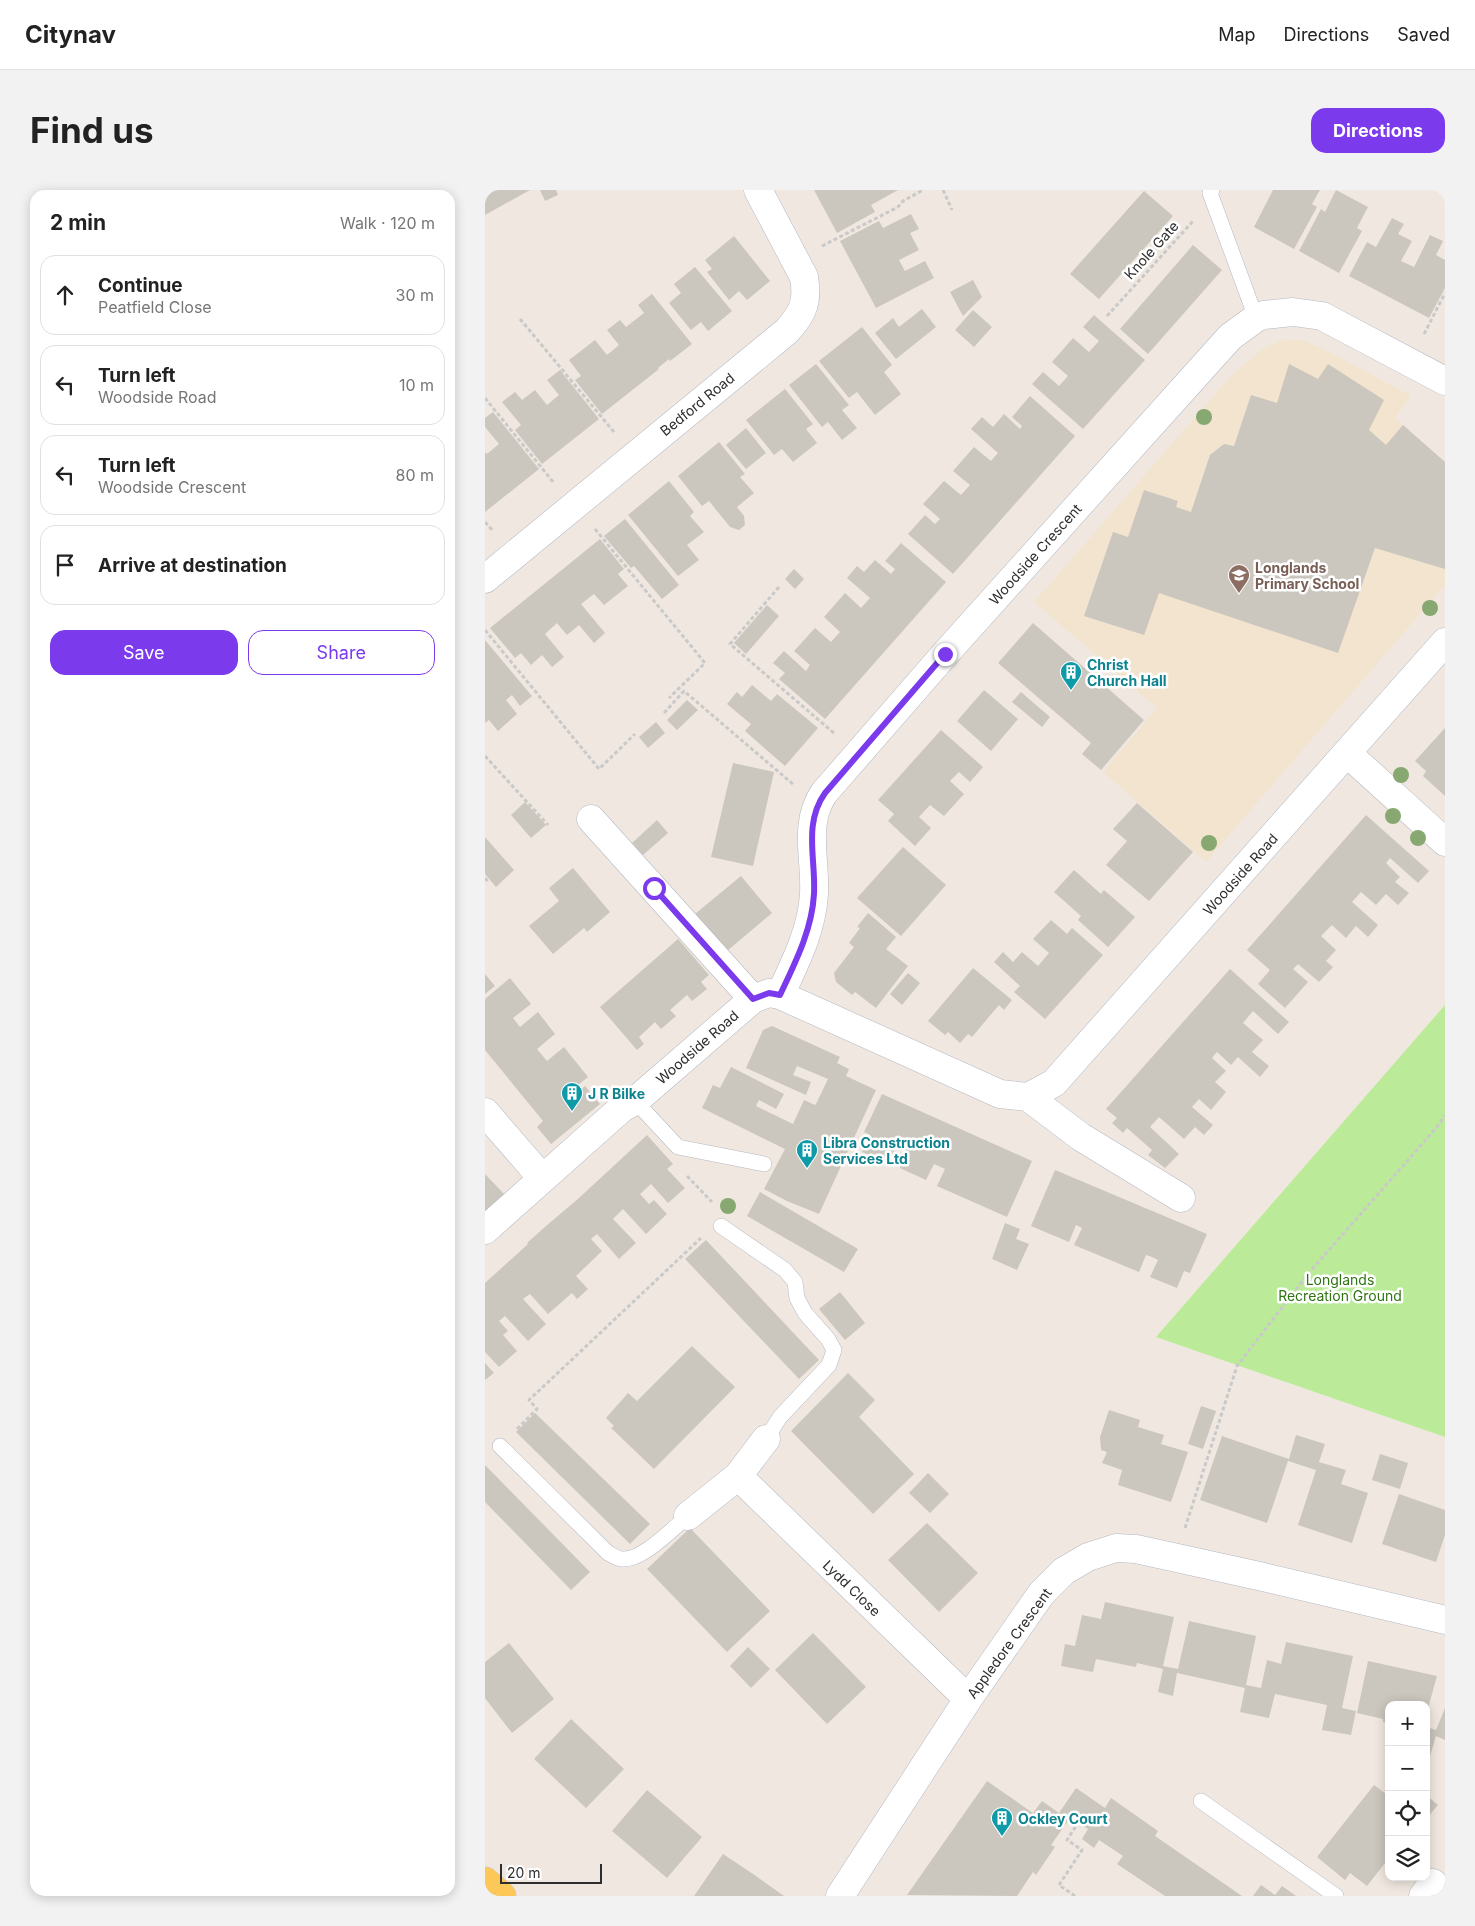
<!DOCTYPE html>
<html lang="en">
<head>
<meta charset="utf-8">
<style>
	body { margin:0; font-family:Inter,sans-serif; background:#f2f2f2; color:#222 }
	.controls { position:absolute; right:15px; bottom:15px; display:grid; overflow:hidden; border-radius:10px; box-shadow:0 2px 12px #0003 }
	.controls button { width:45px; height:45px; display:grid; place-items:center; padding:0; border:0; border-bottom:1px solid #e0e0e0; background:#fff; color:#222; font:25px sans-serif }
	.scale { position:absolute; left:15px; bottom:12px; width:102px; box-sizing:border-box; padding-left:5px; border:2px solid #2e2e2e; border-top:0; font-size:14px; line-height:18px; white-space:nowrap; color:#2e2e2e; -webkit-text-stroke:4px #fff; paint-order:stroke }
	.stop { position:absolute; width:15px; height:15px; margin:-11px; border:4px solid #7c3aed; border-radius:50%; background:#fff }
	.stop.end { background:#7c3aed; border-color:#fff; box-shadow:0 1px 5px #0008 }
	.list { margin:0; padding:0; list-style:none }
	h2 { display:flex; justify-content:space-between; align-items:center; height:65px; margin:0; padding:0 20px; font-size:21px }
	h2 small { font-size:16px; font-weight:400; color:#767676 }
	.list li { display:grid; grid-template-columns:32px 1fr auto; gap:15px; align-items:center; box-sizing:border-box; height:80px; margin:0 10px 10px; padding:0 10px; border:1px solid #e0e0e0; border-radius:15px }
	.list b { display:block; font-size:19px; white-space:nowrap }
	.list p { margin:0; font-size:16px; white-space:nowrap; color:#767676 }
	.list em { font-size:16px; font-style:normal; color:#767676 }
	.actions { display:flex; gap:10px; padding:15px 20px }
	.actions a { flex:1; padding:11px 0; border:1px solid #7c3aed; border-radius:15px; text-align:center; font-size:18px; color:#7c3aed }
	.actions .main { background:#7c3aed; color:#fff }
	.icon { flex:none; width:28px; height:28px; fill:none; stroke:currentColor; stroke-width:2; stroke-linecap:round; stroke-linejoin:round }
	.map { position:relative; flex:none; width:960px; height:1706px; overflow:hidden; border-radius:15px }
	header { display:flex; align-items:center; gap:30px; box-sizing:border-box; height:70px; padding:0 25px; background:#fff; border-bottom:1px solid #e0e0e0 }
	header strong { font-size:24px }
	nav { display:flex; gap:28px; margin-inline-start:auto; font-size:18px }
	.intro { display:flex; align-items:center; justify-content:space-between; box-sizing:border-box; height:120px; padding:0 30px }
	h1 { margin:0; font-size:35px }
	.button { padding:12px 22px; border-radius:15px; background:#7c3aed; color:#fff; font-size:18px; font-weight:700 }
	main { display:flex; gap:30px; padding:0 30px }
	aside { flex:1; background:#fff; border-radius:15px; box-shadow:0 2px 12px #0003 }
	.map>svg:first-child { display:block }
</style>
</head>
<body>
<header>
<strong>Citynav</strong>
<nav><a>Map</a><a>Directions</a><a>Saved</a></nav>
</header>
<div class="intro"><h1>Find us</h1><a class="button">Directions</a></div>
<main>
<aside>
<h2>2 min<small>Walk · 120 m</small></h2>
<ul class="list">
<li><svg class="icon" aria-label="ahead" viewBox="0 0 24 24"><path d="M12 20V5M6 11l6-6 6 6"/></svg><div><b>Continue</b><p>Peatfield Close</p></div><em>30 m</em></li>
<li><svg class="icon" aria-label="left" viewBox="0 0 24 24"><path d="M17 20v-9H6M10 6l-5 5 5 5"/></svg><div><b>Turn left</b><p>Woodside Road</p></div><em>10 m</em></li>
<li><svg class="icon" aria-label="left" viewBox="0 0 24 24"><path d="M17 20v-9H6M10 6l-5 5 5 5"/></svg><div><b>Turn left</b><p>Woodside Crescent</p></div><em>80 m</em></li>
<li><svg class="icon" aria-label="arrive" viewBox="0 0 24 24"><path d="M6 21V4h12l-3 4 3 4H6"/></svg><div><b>Arrive at destination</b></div></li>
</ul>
<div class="actions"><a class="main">Save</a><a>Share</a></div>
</aside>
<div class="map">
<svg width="960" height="1706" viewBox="0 0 960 1706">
	<rect width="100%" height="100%" fill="#f0e8e0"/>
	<path fill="#f2e4ce" d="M797,150H817L843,161L926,206L910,228L960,272V395L721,672L618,582L672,518L549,412L745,187L776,160Z"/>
	<path fill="#bbeb98" d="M960,815V1247L671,1147Z"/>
	<path fill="#cbc6be" d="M0,0H45L0,25Z
		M55,0H71L73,5L60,11Z
		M329,0H413L386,15L390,22L352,43Z
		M788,0H835L827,14L832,17L809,59L769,37Z
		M851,0L883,17L872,38L877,41L854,83L814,61L836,19L840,22Z
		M659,1L688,26L614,109L585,84Z
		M426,24L434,39L425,43L434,60L414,70L420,81L440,71L449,88L391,118L355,51L394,31L398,38Z
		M907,28L919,34L913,44L927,51L916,71L929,77L945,45L958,51L951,65L960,70V98L944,128L864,86L882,52L891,57Z
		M249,46L285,91L262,110L254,101L244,110L222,82L227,79L220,70Z
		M708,55L737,80L663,164L635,139Z
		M210,77L247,121L223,141L216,132L206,140L184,113L196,103L189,94Z
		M488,90L497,107L478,126L465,102Z
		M167,104L207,154L185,171L184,169L173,178L174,179L117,224L90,190L96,186L84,170L110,150L122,165L134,155L122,140L135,130L141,137L159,123L153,115Z
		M437,119L451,137L411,169L390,143L408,128L414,137Z
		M488,120L507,137L489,157L470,140Z
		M609,125L660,170L598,239L547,194L558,182L574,196L583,186L567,172L588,148L604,162L614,151L598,137Z
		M377,137L407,175L399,182L416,204L390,225L372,202L364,208L334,171Z
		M331,174L364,215L357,220L372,238L357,250L343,232L337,237L304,195Z
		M804,174L833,189L843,174L899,210L884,240L901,255L918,235L960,272V379L890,358L853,463L674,403L659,445L599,426L628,342L643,347L659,300L693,311L691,317L706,322L725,265L739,254L749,256L766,205L792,213Z
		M75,180L114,229L57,274L30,240L36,235L17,212L30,202L37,210L50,200L62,215L74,205L62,190Z
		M300,199L328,234L321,239L332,253L308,272L297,259L289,265L261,230Z
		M545,206L590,246L468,384L423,344L440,325L450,334L455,329L438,314L459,291L476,305L485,295L468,281L489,257L506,271L513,263L486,239L497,227L508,237L519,224L535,239L537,236L527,227Z
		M8,222L54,279L0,322V262L2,264L14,254L0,237V228Z
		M261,238L281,263L261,279L241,255Z
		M234,252L260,284L255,287L269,303L252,317L259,326L260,335L254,340L245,337L224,311L217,316L193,286Z
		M184,291L209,322L205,326L219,342L202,355L214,370L193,386L143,325Z
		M140,329L194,395L177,409L149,376L146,378L119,346Z
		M115,349L139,379L133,384L143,396L119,415L109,404L96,414L120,443L109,453L94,435L82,445L72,433L60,444L79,467L67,477L57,465L46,475L36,463L30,468L5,438Z
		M416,353L461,392L340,529L294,489L300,483L288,473L299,461L321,481L325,475L309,461L330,438L346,452L355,442L339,427L360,403L376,418L385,408L362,388L372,376L379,382L390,370L406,384L410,379L400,371Z
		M309,379L319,389L310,399L300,389Z
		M282,415L294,426L261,464L249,453Z
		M548,433L659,530L616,580L597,564L606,553L513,473Z
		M0,450L47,506L35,516L27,505L21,510L32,524L13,541L4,530L0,533Z
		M267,495L286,511L292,504L333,538L300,576L260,541L266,534L242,514L252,502L257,507Z
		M499,500L533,529L506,561L472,531Z
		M536,502L565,527L557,537L527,512Z
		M202,510L213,520L192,540L182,530Z
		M171,532L180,543L163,558L154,547Z
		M960,538V606L938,586L941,581L930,571Z
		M456,540L498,577L485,592L474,582L465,591L479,604L459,626L445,615L434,627L446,638L430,656L403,631L409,624L393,610Z
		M248,573L289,582L268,676L226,667Z
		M40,612L61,635L46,648L26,625Z
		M652,613L708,662L664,711L621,675L642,651L628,639Z
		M881,625L944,681L933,693L905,668L901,673L915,687L910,692L924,703L913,715L901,704L891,715L876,702L867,712L893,735L883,747L871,736L861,748L847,735L836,746L851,760L841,771L848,777L834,792L813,774L808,779L823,792L800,818L773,794L785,780L762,760Z
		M172,630L183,643L158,665L147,653Z
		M0,647L29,680L11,697L0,684Z
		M418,657L461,695L416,746L372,708Z
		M88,678L125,722L102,742L99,738L68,764L44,736L74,711L64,698Z
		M589,680L616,704L619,700L650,727L623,757L593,730L596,726L569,702Z
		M256,686L287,723L242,761L210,724Z
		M383,723L411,747L401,759L423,776L391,818L370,802L367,805L351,792L349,783L369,757L364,753L375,738L372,737Z
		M566,730L582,744L587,738L618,765L560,829L529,802L535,796L509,772L518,762L528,772L537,762L553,776L564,763L548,749Z
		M193,749L224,785L216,792L222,799L207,811L202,805L185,820L191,826L176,839L170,832L154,847L159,854L152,860L115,817Z
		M488,778L527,810L519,820L514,815L487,847L483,844L475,853L463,842L460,845L443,831Z
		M745,779L804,832L793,844L768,821L758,833L778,850L767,862L784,876L775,887L753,867L746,875L732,862L727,868L741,881L730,892L741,902L726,920L714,909L707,917L728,935L719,945L710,937L699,949L674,927L665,937L694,964L680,978L663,965L667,960L642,938L638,943L627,933L632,928L621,919Z
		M423,783L435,793L417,815L405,804Z
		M0,784L10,796L0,804Z
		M25,788L46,814L28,828L35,837L53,822L70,844L52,859L62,871L79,857L103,887L87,900L90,905L100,896L115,914L66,954L52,937L58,931L0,860V809Z
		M287,836L355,867L352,873L364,879L361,886L391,900L334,1024L302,1011L279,999L300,959L217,918L228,895L235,898L246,877L299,904L291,919L274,910L271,916L308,934L319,910L330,915L332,912L343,889L312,876L308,885L326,892L321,905L261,878L278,840Z
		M397,904L547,971L522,1027L452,996L460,979L449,974L441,990L415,978L422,962L411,956L403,974L377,962L385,945L379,942Z
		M162,945L188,974L182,979L200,998L183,1013L166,994L155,1004L164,1014L169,1010L182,1024L161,1044L138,1019L128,1029L151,1053L134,1069L112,1044L106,1049L117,1061L91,1086L103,1099L92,1109L87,1103L63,1124L45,1104L38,1109L61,1134L43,1151L20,1126L14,1131L23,1141L18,1145L32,1161L14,1177L0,1162V1093L43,1054L42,1053L61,1036L94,1008Z
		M570,980L722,1044L705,1083L699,1081L692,1098L665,1087L673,1070L667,1067L661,1065L654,1082L589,1055L597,1038L591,1035L584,1052L546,1036Z
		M0,984L20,1005L0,1024Z
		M275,1002L373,1059L359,1082L262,1026Z
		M520,1033L535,1039L531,1049L544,1054L532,1080L507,1069Z
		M221,1050L334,1170L314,1189L200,1069Z
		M355,1102L380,1133L360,1150L334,1119Z
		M207,1156L250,1197L169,1279L126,1238L129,1236L121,1228L143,1203L152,1211Z
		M0,1173L9,1183L0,1190Z
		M363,1183L390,1210L374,1227L429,1284L388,1324L306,1241Z
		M716,1216L731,1221L718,1259L703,1254Z
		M624,1220L655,1230L653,1237L679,1245L676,1254L703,1262L686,1312L633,1295L637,1280L617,1273L622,1262L616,1260L615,1247Z
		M50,1223L165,1334L145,1354L31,1242Z
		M811,1245L840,1254L834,1272L861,1280L856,1294L883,1303L867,1353L813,1335L831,1280L803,1271L782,1333L715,1310L737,1246L804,1269Z
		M895,1264L923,1273L915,1299L887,1290Z
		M0,1275L105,1382L86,1400L0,1312Z
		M443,1283L464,1304L445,1323L424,1303Z
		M914,1304L960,1320V1345L951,1372L897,1354Z
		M442,1333L493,1383L454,1422L403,1370Z
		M205,1338L285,1421L242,1462L162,1379Z
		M620,1412L689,1427L678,1476L693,1479L704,1431L771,1446L761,1495L776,1498L782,1470L796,1474L801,1452L868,1466L857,1518L871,1521L866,1545L837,1540L842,1515L790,1504L784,1528L755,1522L760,1498L692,1483L688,1506L673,1502L678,1479L652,1473L651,1477L611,1469L608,1482L576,1476L580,1454L590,1456L597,1425L616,1429Z
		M328,1443L381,1497L342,1534L290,1480Z
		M24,1453L69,1509L27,1543L0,1508V1472Z
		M263,1457L285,1479L266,1498L245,1476Z
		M883,1471L952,1486L942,1522L941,1515H904V1533L898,1532V1529L872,1523Z
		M960,1518V1550L951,1546L945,1566L941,1565V1537L951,1540Z
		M86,1529L139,1579L101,1618L49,1569Z
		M502,1591L548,1623L557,1611L574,1623L591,1598L620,1618L626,1608L673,1641L670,1646L757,1706H680L632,1674L638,1666L614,1650L609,1658L597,1649L603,1639L585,1628L566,1655L570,1657L551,1685L548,1682L532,1706L422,1705Z
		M889,1595L901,1604L904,1599V1668L882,1696L865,1683L860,1690L832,1667Z
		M162,1600L217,1647L182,1688L127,1641Z
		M941,1605L953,1615L941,1629Z
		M238,1664L268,1684L299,1706H209Z
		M776,1695L790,1705L797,1696L811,1706H768Z"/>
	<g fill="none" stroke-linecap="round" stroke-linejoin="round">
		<g stroke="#b4b8c2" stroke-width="16">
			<path id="service" d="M727,0L725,3L771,128
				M150,911L193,957L279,974
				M236,1036L300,1080L310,1092L312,1108L320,1123L343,1149L349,1160L344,1175L295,1227L281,1249
				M15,1256L123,1363C127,1365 133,1369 137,1369C157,1371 187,1339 203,1326
				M716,1611L851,1706"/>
		</g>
		<g stroke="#b4b8c2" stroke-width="29">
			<path id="minor" d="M0,389L302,141C319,122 323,111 319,87L273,0
				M862,563L960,652
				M106,629L268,809
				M295,805C310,773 327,740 329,704C331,669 318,634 339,603L460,464L745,147L771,128L779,125L808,122L837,126L960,191
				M543,907L596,947L696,1008
				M0,922L57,988
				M0,1040L137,918L150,911L268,809L284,803L295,805L515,904L543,907L569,893L960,452
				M253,1286L281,1249
				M203,1326L253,1286L483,1509
				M355,1706L483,1509L556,1404L579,1381L603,1367L631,1358L651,1359L774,1386L960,1430
				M938,1706L948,1693"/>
		</g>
		<g stroke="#c9c9c9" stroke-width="29">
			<path id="primary" d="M0,1691L17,1706"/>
		</g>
		<path stroke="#c9c9c9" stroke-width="3" stroke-dasharray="4 2.5" stroke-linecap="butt" d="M458,0L467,20
			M337,56L413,17L418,11L438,0
			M622,126L709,30
			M35,129L129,242
			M939,144L960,103
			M0,208L69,293
			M0,332L8,341
			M110,339L220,473L184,508
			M294,397L245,454L350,544
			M0,440L114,579L150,544
			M179,523L199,501L309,595
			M0,566L63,635
			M0,688L3,692
			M202,986L227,1012
			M32,1239L52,1219L44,1210L216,1048
			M700,1338L752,1176L822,1085L952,937L960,925
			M590,1706L574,1695L597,1660L582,1650L591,1636"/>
		<use href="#service" stroke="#fff" stroke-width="15"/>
		<use href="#minor" stroke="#fff" stroke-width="28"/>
		<use href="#primary" stroke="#fdc858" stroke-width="28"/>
	</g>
	<g fill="#87a870">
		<circle cx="719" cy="227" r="8"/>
		<circle cx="945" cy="418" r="8"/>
		<circle cx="916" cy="585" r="8"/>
		<circle cx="908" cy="626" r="8"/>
		<circle cx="933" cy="648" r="8"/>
		<circle cx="724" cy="653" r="8"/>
		<circle cx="243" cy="1016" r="8"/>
	</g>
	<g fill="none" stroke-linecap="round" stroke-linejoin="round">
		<path stroke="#7c3aed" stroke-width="6" d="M169,698L268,809L284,803L295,805C310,773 327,740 329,704C331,669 318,634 340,603L460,464"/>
	</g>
	<defs>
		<g id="school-pin" transform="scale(1.125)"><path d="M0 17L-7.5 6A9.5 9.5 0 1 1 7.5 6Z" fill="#8d6e63" stroke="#fff"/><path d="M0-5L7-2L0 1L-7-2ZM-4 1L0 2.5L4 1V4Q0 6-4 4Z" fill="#fff"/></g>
		<g id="building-pin" transform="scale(1.125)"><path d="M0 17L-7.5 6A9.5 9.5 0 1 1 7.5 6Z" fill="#0f9aa8" stroke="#fff"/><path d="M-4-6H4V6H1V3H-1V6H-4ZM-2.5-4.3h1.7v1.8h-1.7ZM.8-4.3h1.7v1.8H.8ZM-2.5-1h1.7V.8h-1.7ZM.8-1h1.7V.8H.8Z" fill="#fff"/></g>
	</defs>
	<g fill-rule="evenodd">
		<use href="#school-pin" x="754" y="385"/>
		<use href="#building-pin" x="586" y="482"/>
		<use href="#building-pin" x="87" y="903"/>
		<use href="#building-pin" x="322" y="960"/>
		<use href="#building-pin" x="517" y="1628"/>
	</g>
	<g text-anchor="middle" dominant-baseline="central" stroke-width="5" stroke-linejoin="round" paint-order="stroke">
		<g font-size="14" fill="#2e2e2e" stroke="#fff">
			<text transform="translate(666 60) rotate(-48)">Knole Gate</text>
			<text transform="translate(212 214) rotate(-39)">Bedford Road</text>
			<text transform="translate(550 364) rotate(-48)">Woodside Crescent</text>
			<text transform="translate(755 684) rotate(-48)">Woodside Road</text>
			<text transform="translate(212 857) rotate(-41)">Woodside Road</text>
			<text transform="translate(367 1398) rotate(44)">Lydd Close</text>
			<text transform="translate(524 1453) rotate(-54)">Appledore Crescent</text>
		</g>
		<g font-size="14" font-weight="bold" fill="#785e54" stroke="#fff" text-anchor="start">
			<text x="770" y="377">Longlands<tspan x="770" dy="16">Primary School</tspan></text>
		</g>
		<g font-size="14" font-weight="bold" fill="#0d838f" stroke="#fff" text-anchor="start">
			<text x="602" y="474">Christ<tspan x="602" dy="16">Church Hall</tspan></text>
			<text x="103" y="903">J R Bilke</text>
			<text x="338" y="952">Libra Construction<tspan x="338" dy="16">Services Ltd</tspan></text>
			<text x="533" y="1628">Ockley Court</text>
		</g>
		<g font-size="14" fill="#317414" stroke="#fff">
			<text x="855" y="1089">Longlands<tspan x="855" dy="16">Recreation Ground</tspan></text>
		</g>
	</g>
</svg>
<div class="controls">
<button>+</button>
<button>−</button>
<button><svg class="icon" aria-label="locate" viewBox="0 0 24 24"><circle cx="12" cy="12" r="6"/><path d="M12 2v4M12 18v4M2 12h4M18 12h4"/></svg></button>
<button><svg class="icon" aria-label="layers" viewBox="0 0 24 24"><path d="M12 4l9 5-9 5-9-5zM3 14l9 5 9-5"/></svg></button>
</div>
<div class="scale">20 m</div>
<div class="stop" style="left:169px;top:698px"></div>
<div class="stop end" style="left:460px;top:464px"></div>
</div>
</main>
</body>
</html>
